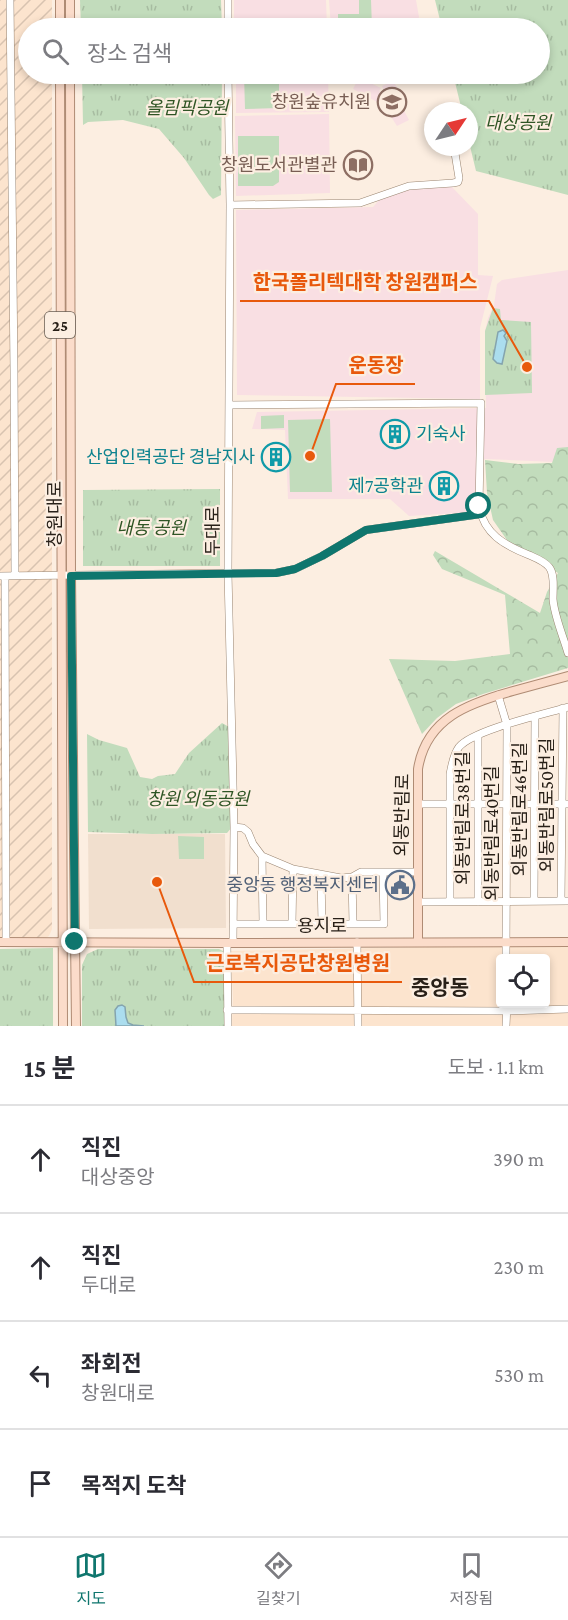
<!DOCTYPE html>
<html lang="ko">
<head>
<meta charset="utf-8">
<style>
	body { margin:0; font-family:"Crimson Pro","Noto Sans KR",serif; background:#f2f2f3; color:#2b2b33 }
	.controls { position:absolute; right:18px; bottom:18px; display:grid; overflow:hidden; border-radius:6px; box-shadow:0 3px 9px #0003 }
	.controls button { width:54px; height:54px; display:grid; place-items:center; padding:0; border:0; border-bottom:2px solid #e1e1e2; background:#fff; color:#2b2b33; font:30px sans-serif }
	.compass { position:absolute; left:424px; top:102px; width:54px; height:54px; border-radius:50%; background:#fff; box-shadow:0 3px 9px #0003; rotate:55deg }
	.stop { position:absolute; width:18px; height:18px; margin:-14px; border:4px solid #0f766e; border-radius:50%; background:#fff }
	.stop.end { background:#0f766e; border-color:#fff; box-shadow:0 2px 6px #0008 }
	.list { margin:0; padding:0; list-style:none }
	h2 { display:flex; justify-content:space-between; align-items:center; height:78px; margin:0; padding:0 24px; font-size:26px }
	h2 small { font-size:20px; font-weight:400; color:#7c7c81 }
	.list li { display:grid; grid-template-columns:39px 1fr auto; gap:18px; align-items:center; box-sizing:border-box; height:108px; padding:0 24px; border-top:2px solid #e1e1e2 }
	.list b { display:block; font-size:22px; white-space:nowrap }
	.list p { margin:0; font-size:20px; white-space:nowrap; color:#7c7c81 }
	.list em { font-size:20px; font-style:normal; color:#7c7c81 }
	.icon { flex:none; width:33px; height:33px; fill:none; stroke:currentColor; stroke-width:2; stroke-linecap:round; stroke-linejoin:round }
	.map { position:relative; flex:none; width:568px; height:1026px; overflow:hidden }
	.search { position:absolute; background:#fff; box-shadow:0 3px 9px #0003; left:18px; right:18px; top:18px; height:66px; display:flex; align-items:center; gap:15px; box-sizing:border-box; padding:0 21px; border-radius:33px; color:#7c7c81; font-size:22px }
	.sheet { height:510px; background:#fff }
	nav { display:flex; justify-content:space-around; align-items:center; box-sizing:border-box; height:84px; border-top:2px solid #e1e1e2; background:#fff; font-size:16px; color:#7c7c81 }
	nav a { display:grid; justify-items:center; gap:3px }
	nav .on { color:#0f766e }
	.map>svg:first-child { display:block }
</style>
</head>
<body>
<div class="map">
<svg width="568" height="1026" viewBox="0 0 568 1026">
	<defs>
		<pattern id="industrial-furrows" width="10" height="10" patternUnits="userSpaceOnUse" patternTransform="scale(1.5)"><rect width="10" height="10" fill="#fce4ce"/><path d="M-1 1l2-2M0 10L10 0M9 11l2-2" fill="none" stroke="#d8c3b0"/></pattern>
		<pattern id="forest-crowns" width="20" height="18" patternUnits="userSpaceOnUse" patternTransform="scale(1.5)"><rect width="20" height="18" fill="#c2dcbc"/><path d="M2 6a3 3 0 1 1 6 0M12 15a3 3 0 1 1 6 0" fill="none" stroke="#a7bca1"/></pattern>
		<pattern id="park-tufts" width="24" height="20" patternUnits="userSpaceOnUse" patternTransform="scale(1.5)"><rect width="24" height="20" fill="#c2dcbc"/><path d="M3 7l-1-3M5 7V3M7 7l1-3M15 17l-1-3M17 17v-4M19 17l1-3" fill="none" stroke="#a7bca1"/></pattern>
	</defs>
	<rect width="100%" height="100%" fill="#fceee1"/>
	<path fill="#fce4ce" fill-rule="evenodd" d="M427,947H568V1026H232L233,998L231,951ZM500,958H546V1004H500Z"/>
	<path fill="url(#industrial-furrows)" d="M0,0H52V28H28V74H52V929L49,936L44,939L0,938Z"/>
	<path fill="#f9dfe3" d="M234,0H326L327,28H234Z
		M329,0H416L419,17L415,28H331Z
		M236,74H328L329,112L236,113Z
		M364,80L381,88L379,91L382,93L384,91L382,86L393,81L400,92L396,95L409,120L397,126L386,109L387,108L384,105L386,104L384,101L381,100L379,103L353,89L357,81L362,83Z
		M329,114L330,193L236,196L235,116Z
		M452,187L478,214V275L493,276L480,328V399L237,395L236,210L373,207L380,199L408,188Z
		M568,270V450L554,462L486,459L476,462L477,512L409,516L390,499H288L285,430L252,429L257,412L486,408L485,331L488,318L494,305L497,284L502,280Z"/>
	<path fill="#f1dfce" d="M88,834H225L226,928L89,929Z"/>
	<path fill="#c2dcbc" d="M359,0H371L372,28H338V14H359Z
		M244,74H279V108L245,109Z
		M238,136H279V182L273,186H238Z
		M284,415V428L261,429V416Z
		M330,419L332,492H290L288,420Z
		M178,836L204,837V859H179Z"/>
	<path fill="url(#forest-crowns)" d="M568,447V668L483,694L456,704L437,718L422,734L389,659L455,661L510,654L505,595L442,569L433,555L435,551L540,613L547,592L558,573L509,543L493,520L487,493L485,460L518,464L552,463L557,448Z"/>
	<path fill="url(#park-tufts)" d="M80,0H221L222,28H81Z
		M435,0H568V195L476,171L469,142V111H462L453,74H540V28H442Z
		M82,74H222L221,195L213,199L209,195L184,158L159,129L123,120L88,122L83,125Z
		M493,308L500,309L501,320L531,322L532,393L485,395V331Z
		M220,489V566H83V490Z
		M222,723L231,728L233,826L227,833L152,834L88,832L87,734L99,740L127,748L140,777L152,779L158,776L175,774L189,753Z
		M53,948V1026H0V949Z
		M98,949H219L223,951L224,956V1026H82V965L87,954Z"/>
	<path fill="#abddee" stroke="#84a4ae" stroke-width="1.5" d="M503,330L506,333L504,336L507,341L502,364L497,363L493,359L498,332Z
		M122,1005L125,1007L126,1017L128,1023L133,1025L144,1026H116L115,1010L118,1006Z"/>
	<g fill="none" stroke-linecap="round" stroke-linejoin="round">
		<g stroke="#9a8571" stroke-width="8">
			<path id="minor" d="M10,0L14,370L15,576
				M228,0V28
				M230,205L360,203L409,186L453,183L458,182L459,178L454,147
				M229,405L481,403L479,506C484,534 504,545 529,555C536,558 544,561 549,567C555,574 553,589 553,599C554,615 563,636 568,653
				M0,576L228,573L230,205L228,74
				M5,576L6,942
				M498,695L507,725L506,958
				M418,804H568
				M234,827L228,573H276L295,569L322,556L366,530L481,514
				M262,856L263,924
				M321,876L322,924
				M352,877L353,924
				M534,901L535,716
				M561,901L563,708
				M418,902L568,901
				M450,902V774C452,765 453,755 459,747C473,730 544,714 568,707
				M478,902V735
				M233,924H384L383,872
				M292,924L293,869
				M357,942L358,1026
				M227,943L228,1026
				M233,943L234,827L243,828L248,832L253,844L262,856L293,869L341,878L352,877L361,872H418
				M227,1010L507,1011L568,1009
				M506,1026L507,1004"/>
		</g>
		<g stroke="#af8b74" stroke-width="10">
			<path id="major" d="M70,0V28
				M60,28V0
				M60,74L63,1026
				M70,74L71,576L76,1026
				M0,942L227,943L568,942
				M418,942V769C426,718 469,703 513,691C531,686 550,681 568,676"/>
		</g>
		<use href="#minor" stroke="#fff" stroke-width="7"/>
		<use href="#major" stroke="#fbdcca" stroke-width="8"/>
	</g>
	<g fill="none" stroke-linecap="round" stroke-linejoin="round">
		<path stroke="#0f766e" stroke-width="8" d="M75,942L71,576L276,573L295,569L322,556L366,530L481,514L479,506"/>
	</g>
	<defs>
		<g id="school-ring" transform="scale(1.5)"><circle r="9.5" fill="#fceee1" stroke="#8d6e63" stroke-width="1.5"/><path d="M0-5L7-2L0 1L-7-2ZM-4 1L0 2.5L4 1V4Q0 6-4 4Z" fill="#8d6e63"/></g>
		<g id="library-ring" transform="scale(1.5)"><circle r="9.5" fill="#fceee1" stroke="#8d6e63" stroke-width="1.5"/><path d="M-6-4Q-3-5.5-.7-3.5V5Q-3 3-6 4ZM6-4Q3-5.5 .7-3.5V5Q3 3 6 4Z" fill="#8d6e63"/></g>
		<g id="building-ring" transform="scale(1.5)"><circle r="9.5" fill="#fceee1" stroke="#0f9aa8" stroke-width="1.5"/><path d="M-4-6H4V6H1V3H-1V6H-4ZM-2.5-4.3h1.7v1.8h-1.7ZM.8-4.3h1.7v1.8H.8ZM-2.5-1h1.7V.8h-1.7ZM.8-1h1.7V.8H.8Z" fill="#0f9aa8"/></g>
		<g id="civic-ring" transform="scale(1.5)"><circle r="9.5" fill="#fceee1" stroke="#5c6f8a" stroke-width="1.5"/><path d="M-.6-6.5H3V-4.5H.6V-3L4-1V1h2V6H-6V1h2V-1L-.6-3ZM-1.2 2.5V6h2.4V2.5Z" fill="#5c6f8a"/></g>
	</defs>
	<g fill-rule="evenodd">
		<use href="#school-ring" x="392" y="102"/>
		<use href="#library-ring" x="358" y="165"/>
		<use href="#building-ring" x="395" y="434"/>
		<use href="#building-ring" x="276" y="457"/>
		<use href="#building-ring" x="444" y="486"/>
		<use href="#civic-ring" x="400" y="885"/>
	</g>
	<g text-anchor="middle" dominant-baseline="central" stroke-width="4.5" stroke-linejoin="round" paint-order="stroke">
		<rect fill="#fceee1" stroke="#685e54" stroke-width="1.5" x="45" y="312" width="30" height="26" rx="4.5"/>
		<g font-size="16" font-weight="bold" fill="#282018">
			<text x="60" y="325">25</text>
		</g>
		<g font-size="18" fill="#785e54" stroke="#fceee1" text-anchor="end">
			<text x="371" y="102">창원숲유치원</text>
			<text x="337" y="165">창원도서관별관</text>
		</g>
		<g font-size="18" font-style="italic" fill="#2f5525" stroke="#fceee1">
			<text x="187" y="108">올림픽공원</text>
			<text x="518" y="123">대상공원</text>
			<text x="151" y="528">내동 공원</text>
			<text x="198" y="799">창원 외동공원</text>
		</g>
		<g font-size="18" fill="#0d838f" stroke="#fceee1" text-anchor="end">
			<text x="416" y="434" text-anchor="start">기숙사</text>
			<text x="255" y="457">산업인력공단 경남지사</text>
			<text x="423" y="486">제7공학관</text>
		</g>
		<g font-size="18" fill="#282018" stroke="#fceee1">
			<text transform="translate(55 514) rotate(-90)">창원대로</text>
			<text transform="translate(213 531) rotate(-90)">두대로</text>
			<text transform="translate(547 805) rotate(-90)">외동반림로50번길</text>
			<text transform="translate(520 809) rotate(-90)">외동반림로46번길</text>
			<text transform="translate(402 815) rotate(-89)">외동반림로</text>
			<text transform="translate(463 818) rotate(-90)">외동반림로38번길</text>
			<text transform="translate(492 833) rotate(-90)">외동반림로40번길</text>
			<text x="322" y="926">용지로</text>
		</g>
		<g font-size="18" fill="#4e5e75" stroke="#fceee1" text-anchor="end">
			<text x="379" y="885">중앙동 행정복지센터</text>
		</g>
		<g font-size="21" font-weight="bold" fill="#282018" stroke="#fceee1">
			<text x="440" y="988">중앙동</text>
		</g>
	</g>
	<path fill="none" stroke="#e8590c" stroke-width="2" d="M527 367L489 301H240M310 456L336 384H415M157 882L194 982H402"/>
	<g fill="#e8590c" stroke="#fceee1" stroke-width="2">
		<circle cx="527" cy="367" r="6"/>
		<circle cx="310" cy="456" r="6"/>
		<circle cx="157" cy="882" r="6"/>
	</g>
	<g font-size="20" text-anchor="middle" font-weight="bold" fill="#e8590c" stroke="#fceee1" stroke-width="4.5" stroke-linejoin="round" paint-order="stroke">
		<text x="365" y="289">한국폴리텍대학 창원캠퍼스</text>
		<text x="376" y="372">운동장</text>
		<text x="298" y="970">근로복지공단창원병원</text>
	</g>
</svg>
<div class="controls">
<button><svg class="icon" aria-label="locate" viewBox="0 0 24 24"><circle cx="12" cy="12" r="6"/><path d="M12 2v4M12 18v4M2 12h4M18 12h4"/></svg></button>
</div>
<svg class="compass" viewBox="-18 -18 36 36"><path d="M0-13l5 13h-10z" fill="#e53935"/><path d="M0 13l5-13h-10z" fill="#7c7c81"/></svg>
<div class="stop" style="left:479px;top:506px"></div>
<div class="stop end" style="left:75px;top:942px"></div>
<div class="search"><svg class="icon" aria-label="search" viewBox="0 0 24 24"><circle cx="10" cy="10" r="6"/><path d="M15 15l6 6"/></svg>장소 검색</div>
</div>
<section class="sheet">
<h2>15 분<small>도보 · 1.1 km</small></h2>
<ul class="list">
<li><svg class="icon" aria-label="ahead" viewBox="0 0 24 24"><path d="M12 20V5M6 11l6-6 6 6"/></svg><div><b>직진</b><p>대상중앙</p></div><em>390 m</em></li>
<li><svg class="icon" aria-label="ahead" viewBox="0 0 24 24"><path d="M12 20V5M6 11l6-6 6 6"/></svg><div><b>직진</b><p>두대로</p></div><em>230 m</em></li>
<li><svg class="icon" aria-label="left" viewBox="0 0 24 24"><path d="M17 20v-9H6M10 6l-5 5 5 5"/></svg><div><b>좌회전</b><p>창원대로</p></div><em>530 m</em></li>
<li><svg class="icon" aria-label="arrive" viewBox="0 0 24 24"><path d="M6 21V4h12l-3 4 3 4H6"/></svg><div><b>목적지 도착</b></div></li>
</ul>
</section>
<nav>
<a class="on"><svg class="icon" aria-label="map" viewBox="0 0 24 24"><path d="M3 6l6-2 6 2 6-2v14l-6 2-6-2-6 2zM9 4v14M15 6v14"/></svg>지도</a>
<a><svg class="icon" aria-label="directions" viewBox="0 0 24 24"><path d="M12 3l9 9-9 9-9-9zM9 14v-3h6M13 9l2 2-2 2"/></svg>길찾기</a>
<a><svg class="icon" aria-label="saved" viewBox="0 0 24 24"><path d="M7 4h10v16l-5-4-5 4z"/></svg>저장됨</a>
</nav>
</body>
</html>
